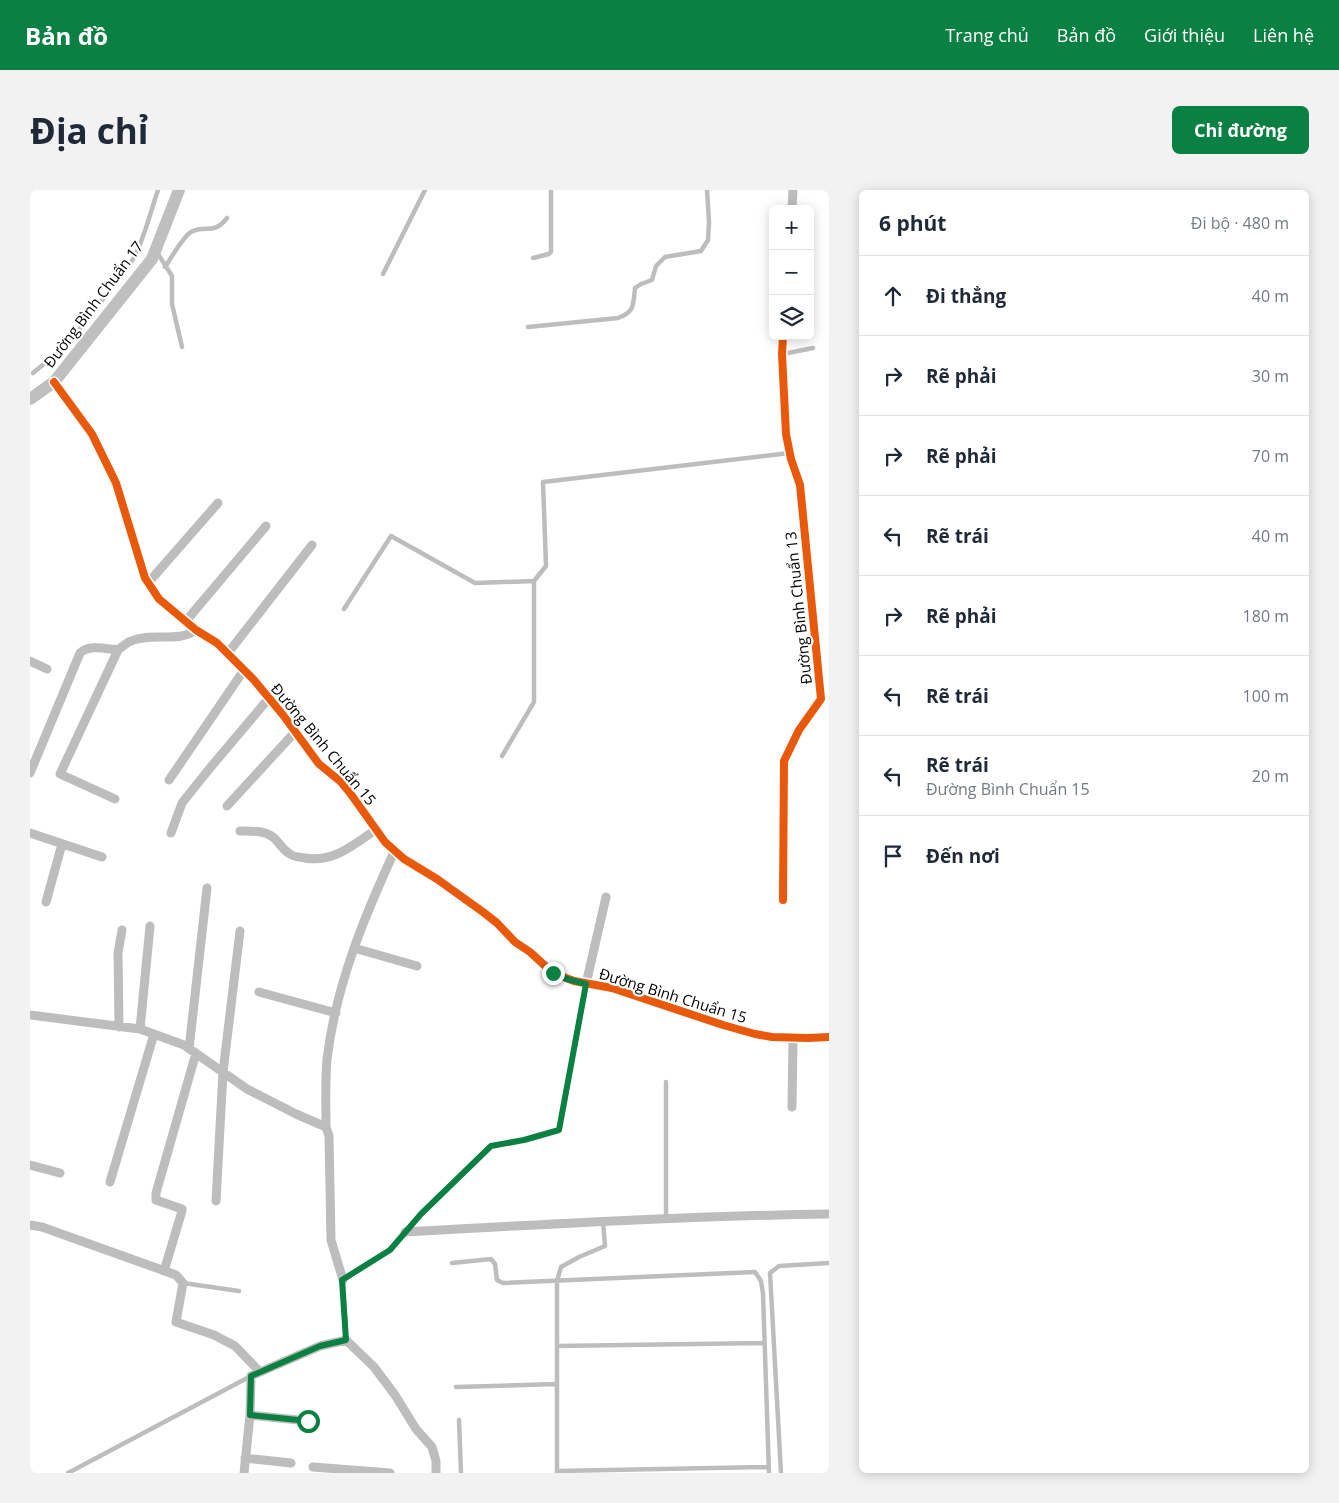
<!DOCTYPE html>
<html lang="vi">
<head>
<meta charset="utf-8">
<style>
	body { margin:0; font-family:"Open Sans",sans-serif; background:#f2f2f3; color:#1f2937 }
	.controls { position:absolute; right:15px; top:15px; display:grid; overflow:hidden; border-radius:8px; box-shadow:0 2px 12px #0003 }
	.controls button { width:45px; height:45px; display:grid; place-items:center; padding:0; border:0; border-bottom:1px solid #e0e1e3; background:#fff; color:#1f2937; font:25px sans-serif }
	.stop { position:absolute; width:15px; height:15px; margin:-11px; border:4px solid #0b8043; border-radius:50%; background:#fff }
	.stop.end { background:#0b8043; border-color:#fff; box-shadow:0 1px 5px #0008 }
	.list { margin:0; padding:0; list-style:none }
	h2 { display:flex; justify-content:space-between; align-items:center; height:65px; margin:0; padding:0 20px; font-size:21px }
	h2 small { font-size:16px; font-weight:400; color:#747a83 }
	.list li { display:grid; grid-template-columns:32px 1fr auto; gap:15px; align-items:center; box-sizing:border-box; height:80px; padding:0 20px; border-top:1px solid #e0e1e3 }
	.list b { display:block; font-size:19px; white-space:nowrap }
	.list p { margin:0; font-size:16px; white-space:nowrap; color:#747a83 }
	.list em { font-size:16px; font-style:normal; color:#747a83 }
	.icon { flex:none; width:28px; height:28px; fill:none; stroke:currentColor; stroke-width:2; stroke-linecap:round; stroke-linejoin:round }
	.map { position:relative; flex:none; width:799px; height:1283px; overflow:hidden; border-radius:8px }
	header { display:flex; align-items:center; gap:30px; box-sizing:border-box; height:70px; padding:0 25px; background:#0b8043; color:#fff }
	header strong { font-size:24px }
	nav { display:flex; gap:28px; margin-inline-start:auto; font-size:18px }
	.intro { display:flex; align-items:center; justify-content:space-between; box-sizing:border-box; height:120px; padding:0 30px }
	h1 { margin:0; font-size:35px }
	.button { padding:12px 22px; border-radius:8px; background:#0b8043; color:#fff; font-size:18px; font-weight:700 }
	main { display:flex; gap:30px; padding:0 30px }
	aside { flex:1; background:#fff; border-radius:8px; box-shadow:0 2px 12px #0003 }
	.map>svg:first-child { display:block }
</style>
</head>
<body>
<header>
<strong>Bản đồ</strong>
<nav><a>Trang chủ</a><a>Bản đồ</a><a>Giới thiệu</a><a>Liên hệ</a></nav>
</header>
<div class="intro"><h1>Địa chỉ</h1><a class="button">Chỉ đường</a></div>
<main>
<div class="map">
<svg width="799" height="1283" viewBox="0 0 799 1283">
	<rect width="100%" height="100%" fill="#fff"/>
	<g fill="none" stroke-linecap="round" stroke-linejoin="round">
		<path stroke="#bdbdbd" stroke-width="4.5" d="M128,64L142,86V114L152,157
			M503,68L519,64L521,62V0
			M135,77C141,68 153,47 161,42C176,34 183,46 197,28
			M353,84L395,0
			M498,137L588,128C605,122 603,115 605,98L611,94L622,90L626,76L635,67L671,61L678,50L679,32L677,0
			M753,164L783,158
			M3,183L39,153L90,87C111,65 118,29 128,0
			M314,419L361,346L445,393L504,391
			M472,566L504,512V391L516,376L513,292L760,263
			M636,892V1028
			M422,1073L461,1069L465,1074L467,1090L473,1093L725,1082L731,1091L733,1104L739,1283
			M153,1093L209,1101
			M316,1150L313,1090L360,1060L391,1024L461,956L495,950L529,940L556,794
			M527,1156L734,1153
			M426,1197L527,1194
			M429,1230L431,1283
			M527,1281L739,1277
			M38,1283L221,1186
			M527,1283V1091L531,1077L549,1067L575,1056L573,1031
			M751,1283L740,1083L749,1076L799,1073"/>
		<path stroke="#bdbdbd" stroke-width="9" d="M762,19L763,0
			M753,146L752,164L756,244L761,269L770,295L791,509L769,540L754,571L753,710
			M24,192L62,244L86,293L115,388L129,409L166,440L187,453L224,490L253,525L289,574L311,592L320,603L355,652L374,669L407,689L453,722L467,733L485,752L500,762L523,783L544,791L582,798L693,835L725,844L742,847L778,848L799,847
			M118,393L188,313
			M156,431L236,336
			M198,463L282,355
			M0,471L17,479
			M0,583L50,463C59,454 76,459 88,460
			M139,590L214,480
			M85,609L30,584L88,460C92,457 96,453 101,451C121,442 149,453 166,440
			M197,616L265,542
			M210,641C221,641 238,640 246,650C251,655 253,660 260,664C264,667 270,667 275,668C302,673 324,655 345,640
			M0,643L72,667
			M141,643L152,613L180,578L239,508
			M16,712L32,654
			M324,758L387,776
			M556,794L576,707
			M229,802L306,823
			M0,825L110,839L154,855L217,899L266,924L296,937L299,946L301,1050L313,1090
			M89,837L88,763L92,740
			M110,839L120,736
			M159,859L177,698
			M762,917L763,848
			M296,937C296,914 295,891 297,869C306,795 334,727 365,660
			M0,975L30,983
			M80,992L124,844
			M186,1011L193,882L210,741
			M0,1035L12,1037L146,1085L153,1093L146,1132L184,1145L205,1156L230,1182
			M375,1042C517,1034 658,1026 799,1024
			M134,1081L152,1021V1019L126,1010V1003L166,863
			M220,1225L278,1231
			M215,1268L261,1273
			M283,1277L360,1283
			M214,1283L220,1225L221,1186L290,1156L316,1150L344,1177L365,1205L386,1239L402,1257L406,1271V1283"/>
		<path stroke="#bfbfbf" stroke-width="12" d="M0,209L24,192L122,69L149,0"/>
		<g stroke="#fff" stroke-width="11">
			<path id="cycleway" d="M753,146L752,164L756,244L761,269L770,295L791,509L769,540L754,571L753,710
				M24,192L62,244L86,293L115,388L129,409L166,440L187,453L224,490L253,525L289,574L311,592L320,603L355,652L374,669L407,689L453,722L467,733L485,752L500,762L523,783L544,791L582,798L693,835L725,844L742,847L778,848L799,847"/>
		</g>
		<use href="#cycleway" stroke="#e8590c" stroke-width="8"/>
	</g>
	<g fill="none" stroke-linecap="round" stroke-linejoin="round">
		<path stroke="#0b8043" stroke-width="6" d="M278,1231L220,1225L221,1186L290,1156L316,1150L312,1090L360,1060L391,1024L461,956L494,950L529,940L556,794L537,789L523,783"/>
	</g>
	<g text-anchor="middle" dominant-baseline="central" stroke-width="4.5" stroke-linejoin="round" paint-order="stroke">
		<g font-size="15" fill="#000" stroke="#fff">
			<text transform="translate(63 114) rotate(-53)">Đường Bình Chuẩn 17</text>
			<text transform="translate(768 418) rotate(-96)">Đường Bình Chuẩn 13</text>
			<text transform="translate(294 554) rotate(50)">Đường Bình Chuẩn 15</text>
			<text transform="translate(643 805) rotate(17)">Đường Bình Chuẩn 15</text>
		</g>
	</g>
</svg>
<div class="controls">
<button>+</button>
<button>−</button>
<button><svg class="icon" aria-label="layers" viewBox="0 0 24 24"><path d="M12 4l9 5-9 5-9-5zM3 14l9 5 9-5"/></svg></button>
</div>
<div class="stop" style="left:278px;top:1231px"></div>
<div class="stop end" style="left:523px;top:783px"></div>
</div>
<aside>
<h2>6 phút<small>Đi bộ · 480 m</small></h2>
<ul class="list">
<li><svg class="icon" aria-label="ahead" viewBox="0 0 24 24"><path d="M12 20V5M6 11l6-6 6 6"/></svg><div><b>Đi thẳng</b></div><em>40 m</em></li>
<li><svg class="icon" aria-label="right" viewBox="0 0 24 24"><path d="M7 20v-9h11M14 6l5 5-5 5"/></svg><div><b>Rẽ phải</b></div><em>30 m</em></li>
<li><svg class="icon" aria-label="right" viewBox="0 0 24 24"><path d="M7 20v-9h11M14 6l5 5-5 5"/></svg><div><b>Rẽ phải</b></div><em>70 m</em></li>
<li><svg class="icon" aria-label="left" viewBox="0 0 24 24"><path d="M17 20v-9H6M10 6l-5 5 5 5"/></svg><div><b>Rẽ trái</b></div><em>40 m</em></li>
<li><svg class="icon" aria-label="right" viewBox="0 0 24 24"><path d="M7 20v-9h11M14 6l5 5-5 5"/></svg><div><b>Rẽ phải</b></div><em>180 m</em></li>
<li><svg class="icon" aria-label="left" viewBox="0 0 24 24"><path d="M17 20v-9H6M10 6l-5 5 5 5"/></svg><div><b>Rẽ trái</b></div><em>100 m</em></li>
<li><svg class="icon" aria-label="left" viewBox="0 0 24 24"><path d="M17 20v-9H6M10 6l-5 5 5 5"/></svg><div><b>Rẽ trái</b><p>Đường Bình Chuẩn 15</p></div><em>20 m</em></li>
<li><svg class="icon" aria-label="arrive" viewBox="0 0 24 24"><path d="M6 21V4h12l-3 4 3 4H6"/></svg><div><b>Đến nơi</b></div></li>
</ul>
</aside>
</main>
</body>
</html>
